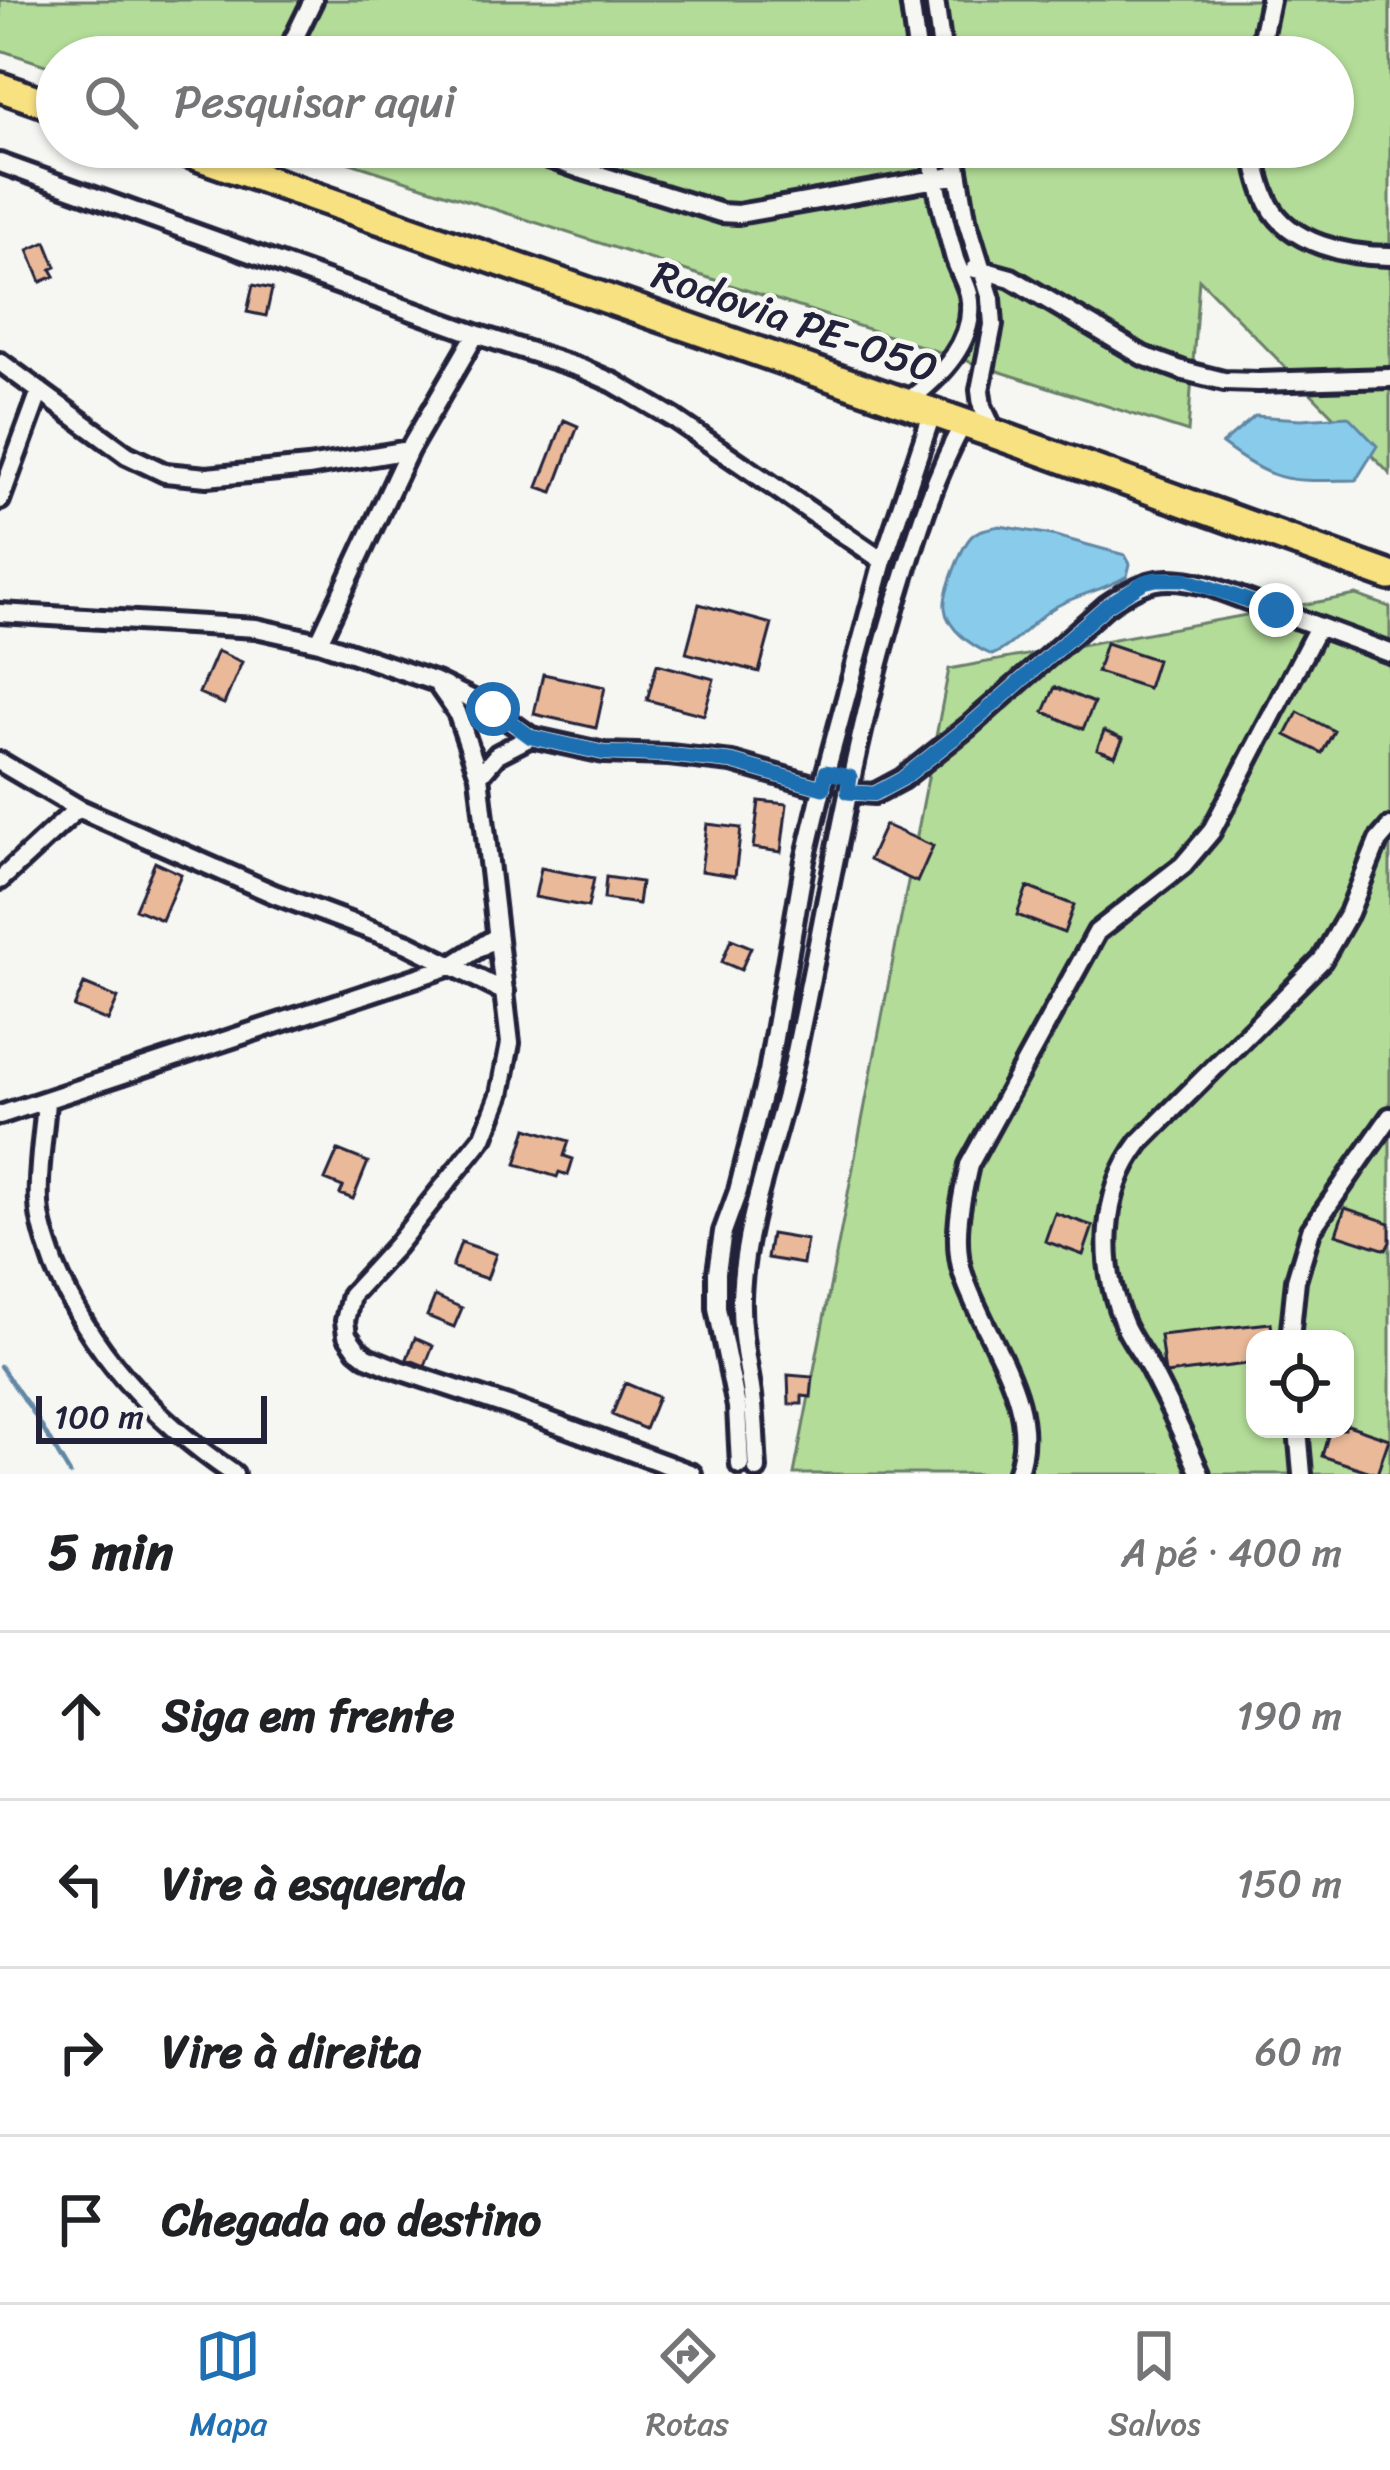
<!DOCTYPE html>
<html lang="pt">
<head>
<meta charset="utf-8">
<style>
	body { margin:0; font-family:Sriracha,sans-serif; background:#f2f2f2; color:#202124 }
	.controls { position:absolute; right:36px; bottom:36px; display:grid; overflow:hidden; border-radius:24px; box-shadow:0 3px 9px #0004 }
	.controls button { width:108px; height:108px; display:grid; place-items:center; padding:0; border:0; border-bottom:3px solid #e0e0e0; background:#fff; color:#202124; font:60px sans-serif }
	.scale { position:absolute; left:36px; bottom:30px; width:231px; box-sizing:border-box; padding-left:12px; border:6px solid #22223b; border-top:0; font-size:33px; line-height:42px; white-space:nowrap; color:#22223b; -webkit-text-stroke:9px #f6f6f2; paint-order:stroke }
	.stop { position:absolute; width:36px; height:36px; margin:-27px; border:9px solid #1f6fb2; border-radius:50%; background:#fff }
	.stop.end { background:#1f6fb2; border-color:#fff; box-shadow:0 3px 12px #0008 }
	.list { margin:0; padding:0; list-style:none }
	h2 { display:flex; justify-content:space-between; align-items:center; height:156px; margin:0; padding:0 48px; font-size:51px }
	h2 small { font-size:39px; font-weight:400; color:#757577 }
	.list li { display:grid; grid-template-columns:78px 1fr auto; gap:36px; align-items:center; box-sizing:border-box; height:168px; padding:0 48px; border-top:3px solid #e0e0e0 }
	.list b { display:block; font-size:45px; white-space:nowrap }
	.list em { font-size:39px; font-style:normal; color:#757577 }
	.icon { flex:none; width:66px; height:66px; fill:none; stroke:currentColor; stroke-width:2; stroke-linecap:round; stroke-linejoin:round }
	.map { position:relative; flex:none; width:1390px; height:1474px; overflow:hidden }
	.search { position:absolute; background:#fff; box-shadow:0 3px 9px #0004; left:36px; right:36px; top:36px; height:132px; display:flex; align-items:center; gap:30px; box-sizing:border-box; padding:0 42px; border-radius:66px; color:#757577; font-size:45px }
	.sheet { height:828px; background:#fff }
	nav { display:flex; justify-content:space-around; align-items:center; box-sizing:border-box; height:168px; border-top:3px solid #e0e0e0; background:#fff; font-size:33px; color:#757577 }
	nav a { display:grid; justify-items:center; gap:6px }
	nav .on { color:#1f6fb2 }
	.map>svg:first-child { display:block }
</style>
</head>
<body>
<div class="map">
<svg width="1390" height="1474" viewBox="0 0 1390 1474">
	<rect width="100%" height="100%" fill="#f6f6f2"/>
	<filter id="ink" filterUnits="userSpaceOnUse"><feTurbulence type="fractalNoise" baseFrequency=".00833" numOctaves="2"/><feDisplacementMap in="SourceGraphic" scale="24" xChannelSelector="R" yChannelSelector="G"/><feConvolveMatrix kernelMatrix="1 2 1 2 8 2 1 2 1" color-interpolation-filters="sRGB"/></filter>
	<g filter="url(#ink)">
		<path fill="#b3dc98" stroke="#6a7f6a" stroke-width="3" fill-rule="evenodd" d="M0,0H1390V474L1199,279L1188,432L301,147H1333V57H57V69L0,50Z
			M1356,595L1390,607V1474H794L949,669ZM1255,1339H1345V1429H1255Z"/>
		<path fill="#89cbea" stroke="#6087a4" stroke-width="3" d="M1255,416L1301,419L1348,416L1377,446L1356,480C1289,481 1277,485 1222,444Z
			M1000,526L1052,535L1125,555L1130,564L1127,576C1105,590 1078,594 1055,607C1032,620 1016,645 992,655C974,647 947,630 945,608C943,594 962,544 973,535C980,529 990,528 1000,526Z"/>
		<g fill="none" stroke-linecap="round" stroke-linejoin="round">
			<path stroke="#6087a4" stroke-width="4.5" d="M0,1366L31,1409L70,1474"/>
		</g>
		<path fill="#e9b99a" stroke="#22223b" stroke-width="3" d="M1229,36L1233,57H1185L1183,44Z
			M46,242L56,267L51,269L55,276L41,282L28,250Z
			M253,285L272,289L266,316L247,312Z
			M564,420L578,426L553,492L538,487Z
			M699,604L772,624L759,672L686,653Z
			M1106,643L1157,660L1148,688L1097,672Z
			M217,651L242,662L224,704L199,693Z
			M657,664L714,679L704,715L647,700Z
			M543,674L605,687L596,728L534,714Z
			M1055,687L1094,703L1083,729L1044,712Z
			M1298,712L1334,731L1322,753L1286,735Z
			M1104,731L1123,739L1115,756L1097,749Z
			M759,801L787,804L781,852L753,848Z
			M707,824L741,828L735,876L701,871Z
			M885,825L933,846L917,882L869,860Z
			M155,862L181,874L162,920L135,909Z
			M541,868L594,878L588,907L535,897Z
			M606,877L641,882L638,904L604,899Z
			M1027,887L1074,905L1064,933L1017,915Z
			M731,939L751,947L741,970L722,962Z
			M84,984L118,998L108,1021L74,1007Z
			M527,1128L569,1141L564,1156L573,1159L568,1175L559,1172L557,1177L516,1164Z
			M338,1150L368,1162L353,1199L340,1194L343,1187L325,1180Z
			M1345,1208L1390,1223V1242L1386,1250L1336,1234Z
			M1055,1213L1093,1226L1083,1255L1045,1241Z
			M771,1234L807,1240L803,1264L767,1258Z
			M461,1242L496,1254L487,1279L452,1267Z
			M435,1296L462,1308L454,1327L427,1316Z
			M1271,1323L1273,1339H1255V1363L1165,1374L1160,1335Z
			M415,1338L433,1346L425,1366L407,1359Z
			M788,1375L813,1377L811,1397L802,1396V1404H789Z
			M625,1383L658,1397L645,1429L612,1415Z
			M1345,1424L1389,1439L1377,1474L1322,1456L1330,1429H1345Z"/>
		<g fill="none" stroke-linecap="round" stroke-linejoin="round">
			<g stroke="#22223b" stroke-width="26">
				<path id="street" d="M910,0L918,57
					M935,0L943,57
					M292,57L294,39L313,0
					M1258,57L1270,0
					M517,147L580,169L721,213L738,214L958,175
					M954,147L966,218L982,270L1011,278L1143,356L1184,371L1224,381L1258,382L1390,378
					M1253,147C1256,166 1260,186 1269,204C1289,244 1349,256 1390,256
					M0,163L476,334L580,368L614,383L675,419L883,561
					M975,269L982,270L991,299L993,325L980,390L982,406L995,434
					M0,362L127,455L165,473L207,477L308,467L409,450
					M905,403C939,378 978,341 969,294C966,282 959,271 955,259C944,222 936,185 930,147
					M0,500L40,391
					M0,613L256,628L319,642L436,682L492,709L531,737L604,753L669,755L732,762L823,788
					M319,642L409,450L476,334
					M436,682L457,712L479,776L510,1043L500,1095L484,1136L396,1246L351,1295L345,1321L347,1335L357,1349L367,1357L399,1370L511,1407L692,1474
					M0,762L78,808L274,894L408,944L505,992
					M479,776L498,754L531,737
					M848,792L874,794L902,779L969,726L1106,606C1145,579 1163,574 1209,586L1390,653
					M0,880L78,808
					M46,1101C44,1134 37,1170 39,1203C40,1224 48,1246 55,1266C91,1354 156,1421 234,1474
					M0,1115L451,966L496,937
					M1290,1339L1296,1280L1311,1230L1390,1117
					M1298,1429L1302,1474
					M740,1465L737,1407L717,1308V1272L723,1232L738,1191L768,1072L805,860L826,772L883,561L932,414
					M757,1469C755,1442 755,1414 751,1388C746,1357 740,1329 741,1297C744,1221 774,1149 791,1075C827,911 851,746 901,586C918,531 935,475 963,424
					M1017,1474C1043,1404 984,1339 963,1274C952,1239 961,1200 969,1165L1097,932L1183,865L1211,832L1318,627
					M1200,1474C1186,1440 1170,1407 1153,1374C1145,1357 1133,1343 1125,1326C1099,1267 1100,1194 1140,1142L1322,960L1349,913L1378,841L1390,827"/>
			</g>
			<g stroke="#22223b" stroke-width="36">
				<path id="primary" d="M0,87L57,107
					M172,147L995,434L1390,576"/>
			</g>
			<use href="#street" stroke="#f6f6f2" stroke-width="16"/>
			<use href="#primary" stroke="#f8e181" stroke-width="27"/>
		</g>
	</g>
	<g fill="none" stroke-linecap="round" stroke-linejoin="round" filter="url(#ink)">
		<path stroke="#1f6fb2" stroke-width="15" d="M493,709L531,737L604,753L669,755L732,762L823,788L826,772L850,777L848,792L874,794L902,779L969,726L1106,606L1144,582L1156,579H1184L1276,610"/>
	</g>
	<g text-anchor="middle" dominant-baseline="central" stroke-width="9" stroke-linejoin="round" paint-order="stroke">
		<g font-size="42" fill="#22223b" stroke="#f6f6f2">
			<text transform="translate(795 321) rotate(19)">Rodovia PE-050</text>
		</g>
	</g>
</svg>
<div class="controls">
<button><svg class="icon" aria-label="locate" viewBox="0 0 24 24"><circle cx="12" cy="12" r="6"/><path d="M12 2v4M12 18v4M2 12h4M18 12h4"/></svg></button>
</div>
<div class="scale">100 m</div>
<div class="stop" style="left:493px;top:709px"></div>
<div class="stop end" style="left:1276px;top:610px"></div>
<div class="search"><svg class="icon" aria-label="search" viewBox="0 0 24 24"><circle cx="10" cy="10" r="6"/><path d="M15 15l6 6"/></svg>Pesquisar aqui</div>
</div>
<section class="sheet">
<h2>5 min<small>A pé · 400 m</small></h2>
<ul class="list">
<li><svg class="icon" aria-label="ahead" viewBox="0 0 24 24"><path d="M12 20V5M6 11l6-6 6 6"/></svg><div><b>Siga em frente</b></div><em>190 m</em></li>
<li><svg class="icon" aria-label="left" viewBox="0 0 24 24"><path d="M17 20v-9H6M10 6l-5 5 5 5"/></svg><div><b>Vire à esquerda</b></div><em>150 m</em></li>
<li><svg class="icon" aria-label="right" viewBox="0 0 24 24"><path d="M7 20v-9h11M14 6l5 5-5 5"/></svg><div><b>Vire à direita</b></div><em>60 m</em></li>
<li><svg class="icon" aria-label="arrive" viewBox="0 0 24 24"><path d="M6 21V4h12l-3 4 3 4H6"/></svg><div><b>Chegada ao destino</b></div></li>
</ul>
</section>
<nav>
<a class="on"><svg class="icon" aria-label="map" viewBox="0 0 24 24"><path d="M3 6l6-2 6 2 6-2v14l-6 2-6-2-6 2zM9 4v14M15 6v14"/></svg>Mapa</a>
<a><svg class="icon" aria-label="directions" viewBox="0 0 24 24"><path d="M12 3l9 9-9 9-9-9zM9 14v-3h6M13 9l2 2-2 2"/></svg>Rotas</a>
<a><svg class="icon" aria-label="saved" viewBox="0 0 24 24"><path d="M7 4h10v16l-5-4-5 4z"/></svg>Salvos</a>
</nav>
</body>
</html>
